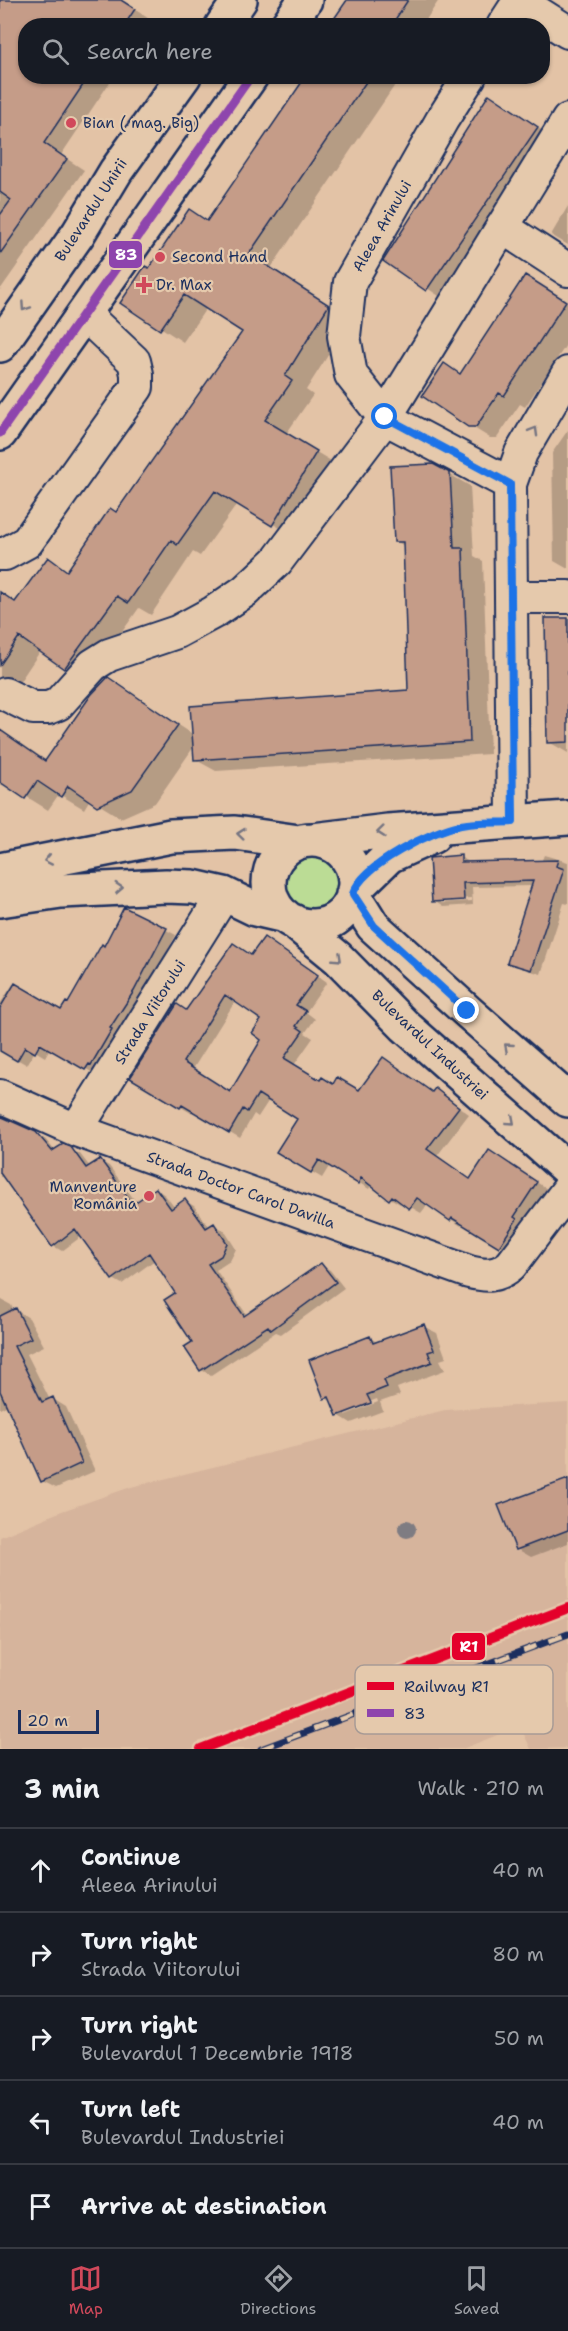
<!DOCTYPE html>
<html lang="en">
<head>
<meta charset="utf-8">
<style>
	body { margin:0; font-family:"Shantell Sans",sans-serif; background:#242831; color:#f1f3f6 }
	.scale { position:absolute; left:18px; bottom:15px; width:81px; box-sizing:border-box; padding-left:6px; border:3px solid #1b2f5e; border-top:0; font-size:16px; line-height:21px; white-space:nowrap; color:#1b2f5e; -webkit-text-stroke:4px #e5c9ac; paint-order:stroke }
	.stop { position:absolute; width:18px; height:18px; margin:-14px; border:4px solid #1a73e8; border-radius:50%; background:#fff }
	.stop.end { background:#1a73e8; border-color:#fff; box-shadow:0 2px 6px #0008 }
	.list { margin:0; padding:0; list-style:none }
	h2 { display:flex; justify-content:space-between; align-items:center; height:78px; margin:0; padding:0 24px; font-size:26px }
	h2 small { font-size:20px; font-weight:400; color:#9ea1a6 }
	.list li { display:grid; grid-template-columns:39px 1fr auto; gap:18px; align-items:center; box-sizing:border-box; height:84px; padding:0 24px; border-top:2px solid #363941 }
	.list b { display:block; font-size:22px; white-space:nowrap }
	.list p { margin:0; font-size:20px; white-space:nowrap; color:#9ea1a6 }
	.list em { font-size:20px; font-style:normal; color:#9ea1a6 }
	.icon { flex:none; width:33px; height:33px; fill:none; stroke:currentColor; stroke-width:2; stroke-linecap:round; stroke-linejoin:round }
	.map { position:relative; flex:none; width:568px; height:1749px; overflow:hidden }
	.search { position:absolute; background:#171b24; box-shadow:0 2px 4px #0004; left:18px; right:18px; top:18px; height:66px; display:flex; align-items:center; gap:15px; box-sizing:border-box; padding:0 21px; border-radius:24px; color:#9ea1a6; font-size:22px }
	.sheet { height:498px; background:#171b24 }
	nav { display:flex; justify-content:space-around; align-items:center; box-sizing:border-box; height:84px; border-top:2px solid #363941; background:#171b24; font-size:16px; color:#9ea1a6 }
	nav a { display:grid; justify-items:center; gap:3px }
	nav .on { color:#d1495b }
	.map>svg:first-child { display:block }
</style>
</head>
<body>
<div class="map">
<svg width="568" height="1749" viewBox="0 0 568 1749">
	<rect width="100%" height="100%" fill="#e3c3a6"/>
	<filter id="ink" filterUnits="userSpaceOnUse"><feTurbulence type="fractalNoise" baseFrequency=".0167" numOctaves="2"/><feDisplacementMap in="SourceGraphic" scale="12" xChannelSelector="R" yChannelSelector="G"/><feConvolveMatrix kernelMatrix="1 2 1 2 8 2 1 2 1" color-interpolation-filters="sRGB"/></filter>
	<g filter="url(#ink)">
		<path fill="#d6b49c" d="M568,1403V1748L531,1749L520,1726L462,1749H0V1537L62,1511L131,1487L445,1410Z"/>
		<path fill="#bbdc95" stroke="#6b867a" stroke-width="1.5" d="M286 882a26 26 0 1 1 52 0a26 26 0 1 1-52 0Z"/>
		<path fill="#0003" fill-rule="evenodd" d="M0,0H121L152,21L149,26H26V76H114L61,155L84,170L0,290Z
			M349,0H439L422,26H331Z
			M308,76H387L385,79L395,85L271,268L351,319L306,390L313,395L286,434L338,465L295,537L238,503L200,556L193,552L151,615L139,608L87,681L41,650L0,711V592L16,603L48,559L68,571L117,514L244,332L207,307L183,342L122,302L149,269L189,211L208,222Z
			M489,96L557,140L448,302L385,260Z
			M568,206V245L551,235Z
			M526,277L568,302V342L525,407L520,404L497,438H490L469,425L444,365L461,375Z
			M568,430V569L554,561L552,453Z
			M449,474L470,486L474,556L483,561L490,754L216,771L196,760L195,745L155,803L121,818L90,799L84,809L59,794L48,810L3,782L0,786V729L47,761L108,679L194,735L410,691L404,546L396,541Z
			M568,619V753L549,742Z
			M544,855L568,862V904L564,903L541,974L518,967L509,962L533,886L472,887L473,905L443,907L434,901L460,857L471,863L541,862ZM472,898V901L441,903V900Z
			M125,909L176,935L143,997L95,1074L50,1048L45,1057L35,1051L27,1065L0,1049V1004L13,984L61,1012L69,1005L105,948Z
			M275,945L327,982L306,1012L315,1019L305,1033L313,1038L294,1065L321,1082L360,1092L433,1093L435,1090L469,1114L437,1156L471,1180L500,1158L547,1189L524,1224L511,1252L463,1223L461,1226L428,1204L421,1213L402,1202L400,1204L390,1198L372,1184L369,1189L330,1165L322,1178L278,1152L299,1118L269,1100L258,1117L254,1114L240,1138L193,1110L191,1113L132,1078L187,1011L252,956ZM236,1000L263,1020V1039L230,1093L193,1069Z
			M0,1117L45,1139L55,1151L70,1149L80,1154L90,1167L100,1161L109,1166L137,1203L156,1189L165,1195L175,1208L185,1201L194,1206L210,1228L214,1225L224,1230L236,1249L230,1261L216,1270L247,1315L321,1265L330,1270L344,1288L281,1334L276,1332L211,1375L201,1370L177,1293L155,1260L122,1284L113,1279L82,1236L62,1251L53,1246L5,1177H0Z
			M0,1299L11,1305L14,1311L16,1310L29,1318L44,1346L27,1354L50,1400L53,1399L66,1407L95,1471L56,1488L42,1481L8,1405L0,1409Z
			M423,1326L437,1333L446,1358L440,1360L445,1370L397,1388L400,1395L380,1402L383,1411L351,1423L338,1415L333,1402L325,1398L370,1338L379,1343ZM377,1399L378,1402L345,1415V1411Z
			M568,1480V1543L531,1557L517,1549Z"/>
		<path fill="#c59c88" stroke="#1b2f5e" stroke-width="1.5" fill-rule="evenodd" d="M0,0H121L135,9L124,26H26V76H89L44,143L67,159L0,254V215L11,200L0,192Z
			M347,0H408L391,26H329Z
			M306,76H370L249,254L329,305L285,376L292,381L265,420L317,451L272,526L215,491L177,545L171,540L128,603L117,596L64,669L19,637L0,665V592L15,602L48,557L67,571L110,508L116,512L242,332L184,295L160,330L120,303L145,266L149,268L189,209L207,221Z
			M489,94L538,127L426,291L383,261Z
			M525,275L566,301L504,396L499,393L476,427H468L422,396L444,363L460,374Z
			M433,464L450,473L454,548H463L470,742L194,760L190,706L408,690L403,542H394L390,466Z
			M545,618H568V742L547,743Z
			M108,677L178,725L132,790L97,806L68,786L61,797L37,781L25,799L0,782V730L45,761L91,695Z
			M461,855V862L558,860L556,866L564,869L531,970L507,963L533,881L463,883L464,900L432,902L429,858Z
			M124,907L167,928L134,991L110,1028L112,1029L91,1065L89,1064L85,1070L40,1044L35,1053L25,1047L17,1061L0,1051V1008L15,983L61,1010L66,1002L68,1003L102,944L104,946Z
			M264,937L318,975L296,1005L306,1011L296,1026L303,1031L284,1058L320,1080L322,1077L333,1084L337,1077L359,1090L383,1057L432,1092L435,1088L459,1107L427,1149L470,1179L489,1150L537,1182L514,1217L517,1219L499,1247L452,1218L450,1221L417,1198L409,1209L392,1196L389,1200L361,1178L358,1184L319,1160L311,1173L276,1152L297,1119L258,1094L247,1112L243,1109L229,1133L182,1105L180,1108L130,1078L177,1004L186,1010L233,943L251,955ZM225,995L261,1020L252,1033L261,1040L230,1092L183,1062Z
			M0,1116L36,1132L52,1151L63,1144L71,1147L86,1168L100,1159L133,1204L156,1188L171,1209L185,1199L206,1228L214,1223L227,1243L221,1256L208,1264L244,1316L321,1263L336,1282L271,1330L268,1326L200,1371L184,1347L192,1342L164,1300L175,1293L149,1253L112,1280L75,1229L52,1247L0,1173Z
			M16,1308L31,1338L14,1346L42,1402L53,1397L82,1463L41,1482L0,1391V1316Z
			M424,1324L434,1350L428,1352L432,1362L384,1380L387,1387L367,1395L371,1403L337,1416L329,1397L324,1399L309,1360L370,1336L373,1343Z
			M568,1479V1530L516,1550L498,1505Z"/>
		<g fill="none" stroke-linecap="round" stroke-linejoin="round">
			<g stroke="#1b2f5e" stroke-width="36">
				<path id="minor" d="M519,1L568,32
					M503,26L520,0
					M470,76L442,120L350,282L344,336L351,375L385,418L510,484
					M502,227L568,270
					M0,554H5L27,542L137,387V374L134,361L84,314
					M513,597H568
					M5,694L33,708H48L58,704L93,665L109,655L177,632L214,612L245,591L277,561L385,418L568,120
					M513,822L510,484L521,453L568,373
					M0,1096L76,1130L469,1272C486,1276 497,1277 511,1265L568,1190
					M76,1130L224,894"/>
			</g>
			<g stroke="#1b2f5e" stroke-width="38">
				<path id="major" d="M222,26L240,0
					M287,26L305,0
					M0,345L78,234L116,171L184,76
					M0,433L251,76
					M313,840L388,831L568,818
					M269 883a43 43 0 1 1 86 0a43 43 0 1 1-86 0Z
					M0,870L171,836L235,833L299,842
					M354,890L389,856L433,836
					M353,894L373,926L467,1011L568,1100
					M0,900L61,891L166,886L193,887L224,894L255,909L285,916
					M293,921L338,958L405,1026L568,1170"/>
			</g>
			<use href="#minor" stroke="#e5c9ac" stroke-width="32"/>
			<use href="#major" stroke="#e5c9ac" stroke-width="33"/>
			<g stroke="#1b2f5e" stroke-width="7">
				<path id="rail" d="M201,1749L568,1608
					M261,1749L568,1634"/>
			</g>
			<use href="#rail" stroke="#e5c9ac" stroke-width="4.5" stroke-dasharray="14" stroke-linecap="butt"/>
			<g stroke="#e5c9ac" stroke-width="14">
				<path id="bus-1" d="M0,433L251,76"/>
			</g>
			<use href="#bus-1" stroke="#8e44ad" stroke-width="9"/>
			<g stroke="#e5c9ac" stroke-width="15">
				<path id="rail-1" d="M201,1749L568,1608"/>
			</g>
			<use href="#rail-1" stroke="#e4002b" stroke-width="10"/>
		</g>
		<circle fill="#7e7b82" cx="407" cy="1529" r="9"/>
		<defs><path id="oneway-chevron" d="M-2-3.5L2.5 0L-2 3.5" fill="none" stroke-width="1.6" stroke-linecap="round" stroke-linejoin="round" transform="scale(1.5)"/></defs>
		<g stroke="#767481">
			<use href="#oneway-chevron" transform="translate(25 307) rotate(124)"/>
			<use href="#oneway-chevron" transform="translate(534 431) rotate(-60)"/>
			<use href="#oneway-chevron" transform="translate(381 832) rotate(174)"/>
			<use href="#oneway-chevron" transform="translate(241 834) rotate(-174)"/>
			<use href="#oneway-chevron" transform="translate(48 860) rotate(169)"/>
			<use href="#oneway-chevron" transform="translate(119 888) rotate(-3)"/>
			<use href="#oneway-chevron" transform="translate(338 958) rotate(43)"/>
			<use href="#oneway-chevron" transform="translate(508 1047) rotate(-139)"/>
			<use href="#oneway-chevron" transform="translate(511 1121) rotate(41)"/>
		</g>
	</g>
	<g fill="none" stroke-linecap="round" stroke-linejoin="round" filter="url(#ink)">
		<path stroke="#1a73e8" stroke-width="8" d="M385,417L510,484L513,822C496,823 478,822 461,825C433,830 362,865 353,894L374,926L467,1011"/>
	</g>
	<g fill="#d1495b" stroke="#e5c9ac" stroke-width="2">
		<circle cx="71" cy="123" r="6"/>
		<circle cx="160" cy="257" r="6"/>
		<path d="M141 276h6v6h6v6h-6v6h-6v-6h-6v-6h6z"/>
		<circle cx="149" cy="1196" r="6"/>
	</g>
	<g text-anchor="middle" dominant-baseline="central" stroke-width="4.5" stroke-linejoin="round" paint-order="stroke">
		<g font-size="15" fill="#1b2f5e" stroke="#e5c9ac" text-anchor="start">
			<text x="83" y="123">Bian ( mag. Big)</text>
			<text x="172" y="257">Second Hand</text>
			<text x="156" y="285">Dr. Max</text>
			<text x="137" y="1187" text-anchor="end">Manventure<tspan x="137" dy="17">România</tspan></text>
		</g>
		<g font-size="15" fill="#1b2f5e" stroke="#e5c9ac">
			<text transform="translate(91 210) rotate(-57)">Bulevardul Unirii</text>
			<text transform="translate(382 226) rotate(-60)">Aleea Arinului</text>
			<text transform="translate(150 1012) rotate(-58)">Strada Viitorului</text>
			<text transform="translate(430 1045) rotate(43)">Bulevardul Industriei</text>
			<text transform="translate(241 1190) rotate(20)">Strada Doctor Carol Davilla</text>
		</g>
	</g>
	<rect x="355" y="1665" width="198" height="69" rx="9" fill="#e5c9ac" stroke="#a89b95" stroke-width="1.5"/>
	<rect x="367" y="1682" width="27" height="8" fill="#e4002b"/>
	<rect x="367" y="1709" width="27" height="8" fill="#8e44ad"/>
	<g font-size="16" fill="#1b2f5e">
		<text x="404" y="1692">Railway R1</text>
		<text x="404" y="1719">83</text>
	</g>
	<g stroke="#e5c9ac" stroke-width="2">
		<rect x="108" y="240" width="35" height="29" rx="6" fill="#8e44ad"/>
		<rect x="451" y="1632" width="35" height="29" rx="6" fill="#e4002b"/>
	</g>
	<g font-size="16" text-anchor="middle" font-weight="bold" fill="#fff">
		<text x="126" y="260">83</text>
		<text x="469" y="1652">R1</text>
	</g>
</svg>
<div class="scale">20 m</div>
<div class="stop" style="left:385px;top:417px"></div>
<div class="stop end" style="left:467px;top:1011px"></div>
<div class="search"><svg class="icon" aria-label="search" viewBox="0 0 24 24"><circle cx="10" cy="10" r="6"/><path d="M15 15l6 6"/></svg>Search here</div>
</div>
<section class="sheet">
<h2>3 min<small>Walk · 210 m</small></h2>
<ul class="list">
<li><svg class="icon" aria-label="ahead" viewBox="0 0 24 24"><path d="M12 20V5M6 11l6-6 6 6"/></svg><div><b>Continue</b><p>Aleea Arinului</p></div><em>40 m</em></li>
<li><svg class="icon" aria-label="right" viewBox="0 0 24 24"><path d="M7 20v-9h11M14 6l5 5-5 5"/></svg><div><b>Turn right</b><p>Strada Viitorului</p></div><em>80 m</em></li>
<li><svg class="icon" aria-label="right" viewBox="0 0 24 24"><path d="M7 20v-9h11M14 6l5 5-5 5"/></svg><div><b>Turn right</b><p>Bulevardul 1 Decembrie 1918</p></div><em>50 m</em></li>
<li><svg class="icon" aria-label="left" viewBox="0 0 24 24"><path d="M17 20v-9H6M10 6l-5 5 5 5"/></svg><div><b>Turn left</b><p>Bulevardul Industriei</p></div><em>40 m</em></li>
<li><svg class="icon" aria-label="arrive" viewBox="0 0 24 24"><path d="M6 21V4h12l-3 4 3 4H6"/></svg><div><b>Arrive at destination</b></div></li>
</ul>
</section>
<nav>
<a class="on"><svg class="icon" aria-label="map" viewBox="0 0 24 24"><path d="M3 6l6-2 6 2 6-2v14l-6 2-6-2-6 2zM9 4v14M15 6v14"/></svg>Map</a>
<a><svg class="icon" aria-label="directions" viewBox="0 0 24 24"><path d="M12 3l9 9-9 9-9-9zM9 14v-3h6M13 9l2 2-2 2"/></svg>Directions</a>
<a><svg class="icon" aria-label="saved" viewBox="0 0 24 24"><path d="M7 4h10v16l-5-4-5 4z"/></svg>Saved</a>
</nav>
</body>
</html>
